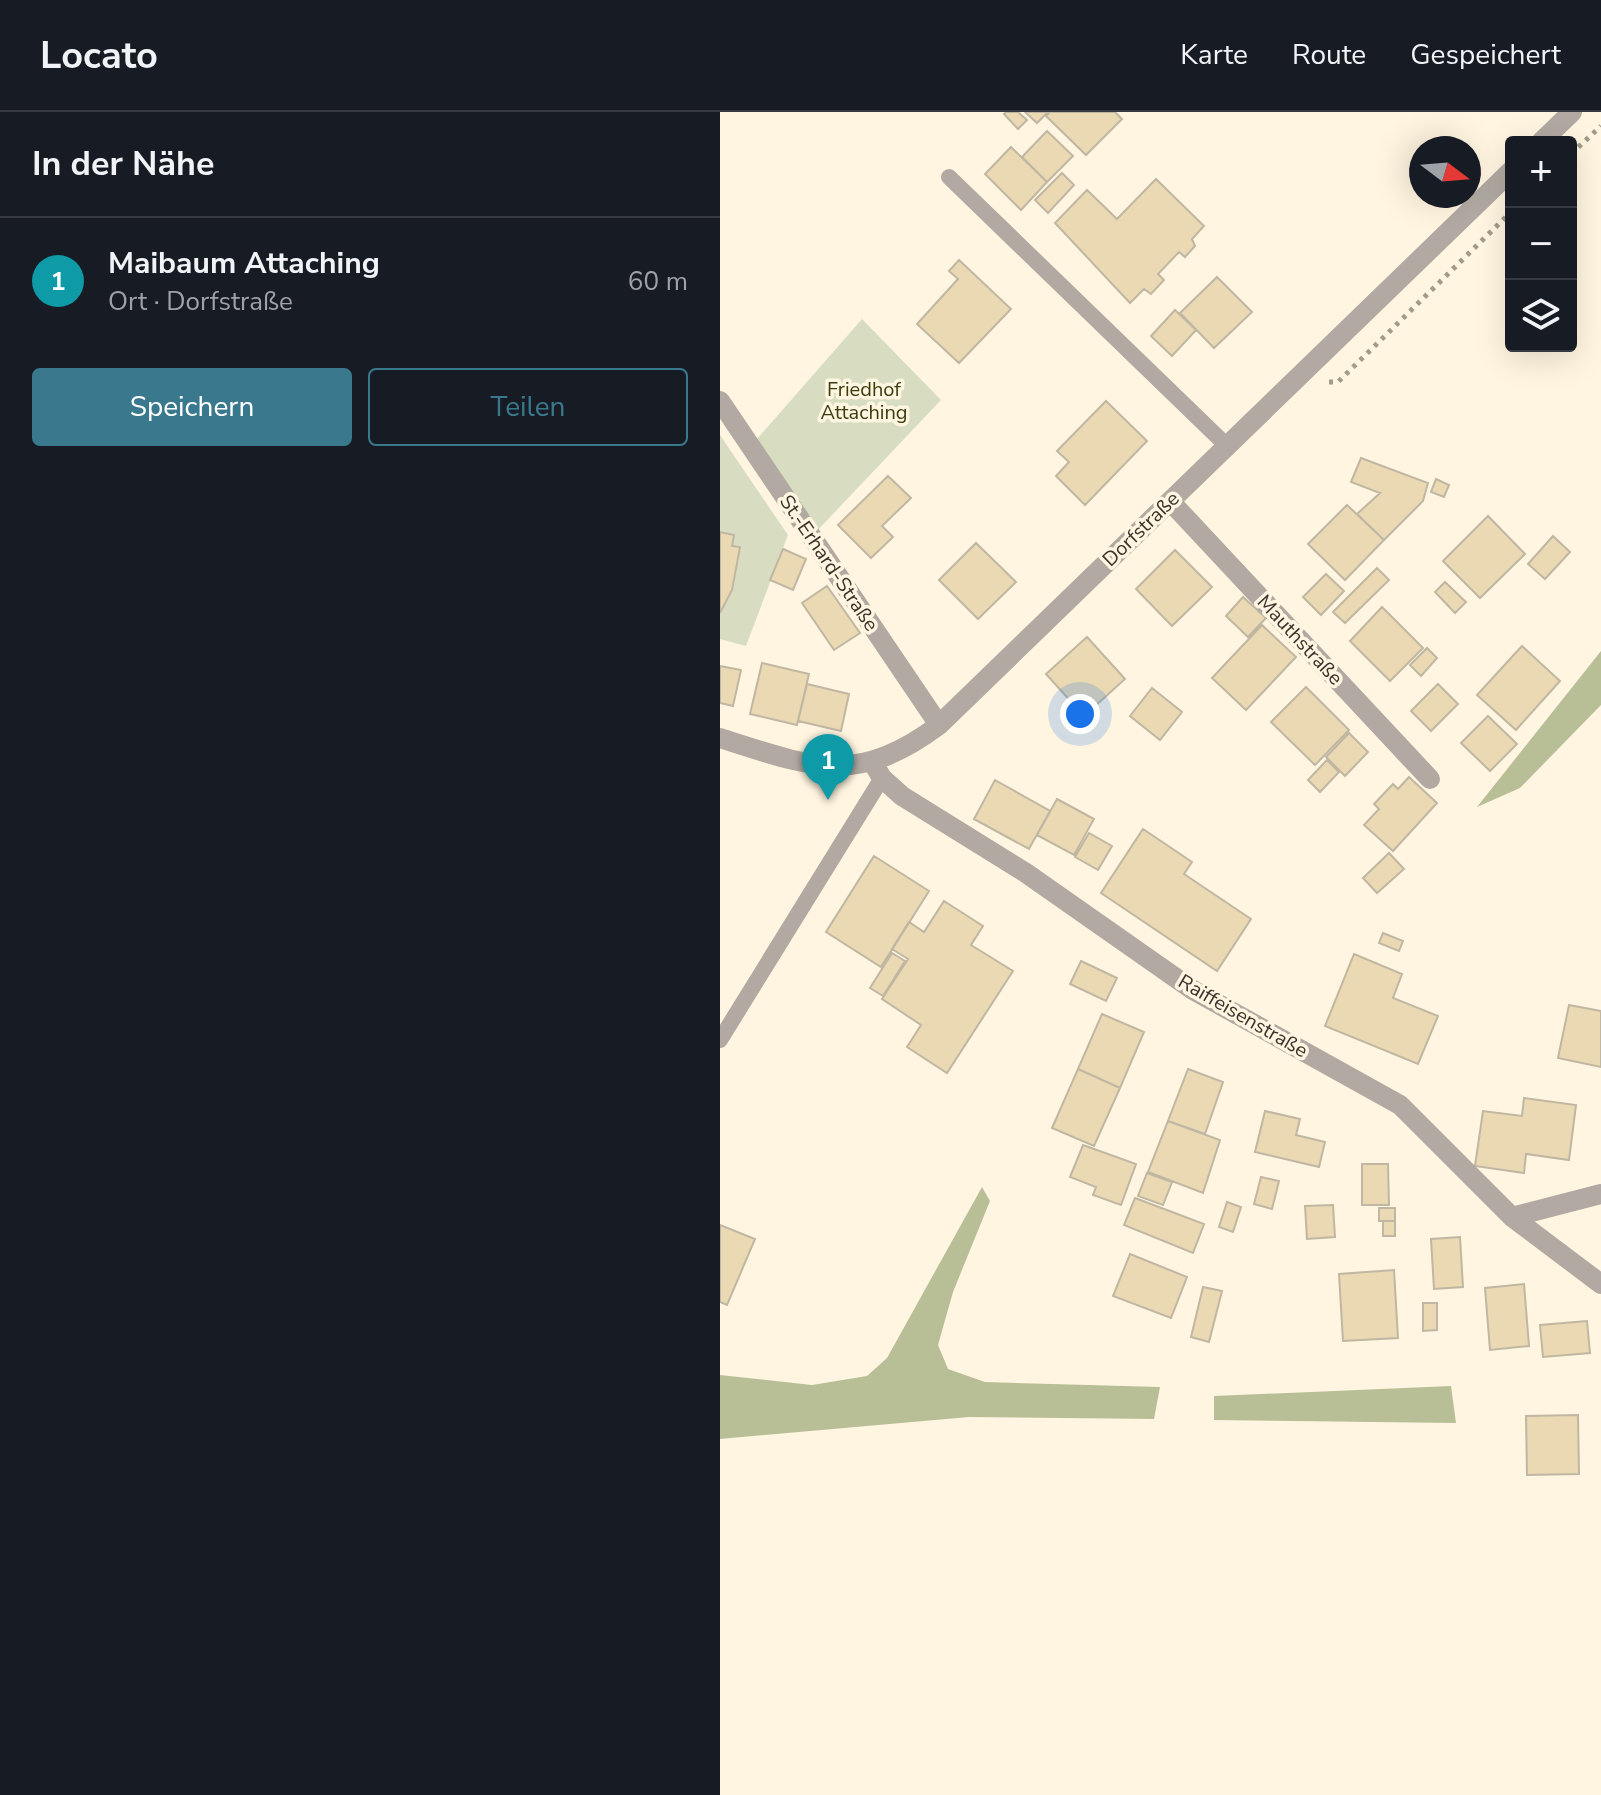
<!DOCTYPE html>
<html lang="de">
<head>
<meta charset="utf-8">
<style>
	body { margin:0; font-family:"Nunito Sans",sans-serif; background:#242831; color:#f1f3f6 }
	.controls { position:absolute; right:24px; top:24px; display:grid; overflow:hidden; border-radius:8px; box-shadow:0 8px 32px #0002 }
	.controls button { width:72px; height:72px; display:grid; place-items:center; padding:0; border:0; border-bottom:2px solid #363941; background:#171b24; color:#f1f3f6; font:40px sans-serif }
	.compass { position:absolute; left:689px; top:24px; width:72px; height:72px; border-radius:50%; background:#171b24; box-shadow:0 8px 32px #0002; rotate:106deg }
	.you { position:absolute; left:360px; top:602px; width:28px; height:28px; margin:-20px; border:6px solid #fff; border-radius:50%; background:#1a73e8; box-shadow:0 0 0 12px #1a73e833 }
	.badge { display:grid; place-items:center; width:52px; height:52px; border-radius:50%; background:#3a798d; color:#fff; font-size:26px; font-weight:700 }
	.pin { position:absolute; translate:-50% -66px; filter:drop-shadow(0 2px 4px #0008) }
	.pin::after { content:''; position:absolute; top:42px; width:28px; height:24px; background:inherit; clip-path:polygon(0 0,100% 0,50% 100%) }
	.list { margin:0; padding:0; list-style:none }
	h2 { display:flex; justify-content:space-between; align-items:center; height:104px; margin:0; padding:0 32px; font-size:34px }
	h2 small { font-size:26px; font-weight:400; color:#9ea1a6 }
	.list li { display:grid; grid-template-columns:52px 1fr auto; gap:24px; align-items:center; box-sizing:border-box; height:128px; padding:0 32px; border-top:2px solid #363941 }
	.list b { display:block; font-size:30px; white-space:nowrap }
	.list p { margin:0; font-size:26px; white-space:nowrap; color:#9ea1a6 }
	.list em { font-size:26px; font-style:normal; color:#9ea1a6 }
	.actions { display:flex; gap:16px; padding:24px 32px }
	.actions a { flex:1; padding:18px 0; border:2px solid #3a798d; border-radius:8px; text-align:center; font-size:28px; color:#3a798d }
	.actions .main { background:#3a798d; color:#fff }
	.icon { flex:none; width:44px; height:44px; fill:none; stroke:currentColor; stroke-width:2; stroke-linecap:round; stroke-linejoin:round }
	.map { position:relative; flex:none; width:881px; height:1683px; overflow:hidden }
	header { display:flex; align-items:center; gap:48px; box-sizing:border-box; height:112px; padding:0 40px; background:#171b24; border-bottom:2px solid #363941 }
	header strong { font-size:38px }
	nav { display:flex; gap:44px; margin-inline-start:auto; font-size:28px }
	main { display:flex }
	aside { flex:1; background:#171b24 }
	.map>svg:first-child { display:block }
</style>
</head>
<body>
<header>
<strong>Locato</strong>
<nav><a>Karte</a><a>Route</a><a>Gespeichert</a></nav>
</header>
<main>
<aside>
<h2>In der Nähe<small></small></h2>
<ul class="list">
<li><span class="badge" style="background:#0f9aa8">1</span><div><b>Maibaum Attaching</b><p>Ort · Dorfstraße</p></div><em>60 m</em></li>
</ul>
<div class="actions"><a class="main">Speichern</a><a>Teilen</a></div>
</aside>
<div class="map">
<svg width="881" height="1683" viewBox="0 0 881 1683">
	<rect width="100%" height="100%" fill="#fff5e0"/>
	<path fill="#d8ddc2" d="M142,207L221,288L95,421L36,328Z
		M0,323L68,423L26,534L0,527Z"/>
	<path fill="#b8bf97" d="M881,539V593L800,676L757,695Z
		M262,1075L270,1089L233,1180L218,1233L228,1257L265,1270L440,1275L434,1307L249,1305L0,1327V1263L92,1273L147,1264L167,1246Z
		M731,1274L736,1311L494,1308V1284Z"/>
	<path fill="#ead9b3" stroke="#c0b7a3" stroke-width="2" d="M286,0H298L307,8L298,17L284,2Z
		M305,0H328L317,11Z
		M330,0H395L402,7L366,43L326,4Z
		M327,19L353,44L327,70L302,45Z
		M291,35L327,70L301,98L265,62Z
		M342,61L354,73L328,101L315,88Z
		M436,67L484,114L472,127L475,134L465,145L459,140L438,162L444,168L431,182L424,177L410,191L335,111L367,78L397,107Z
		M239,148L291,197L239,251L197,212L238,167L229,159Z
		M497,165L532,200L494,236L460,201Z
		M455,198L476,218L452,244L431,224Z
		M386,289L427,329L365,393L336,364L349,350L337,339Z
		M641,346L708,371L703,389L664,428L637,402L660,381L631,370Z
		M168,364L191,386L162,414L173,425L151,446L118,413Z
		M716,367L729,373L724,385L711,380Z
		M627,393L664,428L625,468L588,432Z
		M768,404L805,442L760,486L723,449Z
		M0,420L14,423L12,434L20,435L12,478L0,501Z
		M833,424L850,440L825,467L808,452Z
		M256,431L296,470L258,507L219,468Z
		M63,437L86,447L73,478L50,468Z
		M455,438L492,475L452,514L416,477Z
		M657,456L669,468L625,511L613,500Z
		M606,462L624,479L601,503L583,485Z
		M725,470L746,490L735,501L715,480Z
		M107,474L140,521L114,538L82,491Z
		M523,485L546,506L528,525L506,504Z
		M662,495L703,536L670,569L630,529Z
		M542,513L576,545L526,598L492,566Z
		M367,525L405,567L364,604L326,562Z
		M802,534L840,569L796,618L757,583Z
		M707,536L717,546L701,564L690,553Z
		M42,551L89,562L77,613L30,602Z
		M0,554L21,558L13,594L0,591Z
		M87,572L129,582L121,619L78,609Z
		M718,572L738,592L711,619L691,599Z
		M586,575L629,618L595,653L551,610Z
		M432,576L462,600L440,628L410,604Z
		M768,604L797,632L770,659L741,631Z
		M629,621L648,640L625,664L606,645Z
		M607,648L619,660L600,680L588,668Z
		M689,665L717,691L673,739L644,713L659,697L654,692L673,672L678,677Z
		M275,668L330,699L309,737L254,707Z
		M337,687L374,707L354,743L317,723Z
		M423,717L472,750L464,762L531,807L497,859L381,781Z
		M369,721L392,734L378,758L355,745Z
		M669,741L684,757L657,781L643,766Z
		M154,744L209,779L161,855L106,820Z
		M224,789L263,814L251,833L293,859L227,961L187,935L201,913L162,887L188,847L172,837L189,810L204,820Z
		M663,821L683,829L679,839L659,831Z
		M172,841L185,849L163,884L150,876Z
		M634,842L682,862L673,886L718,904L698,952L605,914Z
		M361,849L397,866L386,889L350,872Z
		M849,893L881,899V955L838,946Z
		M382,902L424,920L400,976L358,957Z
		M358,957L400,976L374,1034L332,1016Z
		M468,957L503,970L485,1022L448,1009Z
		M804,986L856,993L849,1048L806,1042L804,1061L755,1054L763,999L802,1004Z
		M545,999L580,1007L576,1023L605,1030L599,1055L535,1040Z
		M448,1009L500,1028L483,1081L428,1060Z
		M363,1033L416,1052L401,1093L373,1083L376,1075L350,1065Z
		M642,1052H668L669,1093H642Z
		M427,1061L452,1070L443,1093L418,1084Z
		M541,1065L559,1069L552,1097L534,1092Z
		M415,1086L484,1112L473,1141L404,1113Z
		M507,1090L521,1095L513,1120L499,1115Z
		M613,1093L615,1125L587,1127L585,1094Z
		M659,1096H675V1109H659Z
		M663,1109H675V1124H663Z
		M0,1113L35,1127L7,1193L0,1190Z
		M740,1125L743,1175L714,1177L711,1127Z
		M410,1142L467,1165L451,1206L393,1184Z
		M674,1158L678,1226L623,1229L619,1162Z
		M804,1172L809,1234L770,1238L765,1176Z
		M483,1175L502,1179L489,1230L471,1225Z
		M703,1191H717V1218L703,1219Z
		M867,1209L870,1241L823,1245L820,1213Z
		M858,1303L859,1362L807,1363L806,1304Z"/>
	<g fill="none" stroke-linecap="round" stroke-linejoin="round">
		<path stroke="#a29b8c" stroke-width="5" stroke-dasharray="4 6" stroke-linecap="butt" d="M851,42L881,14
			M609,270H618L791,100"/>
		<path stroke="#b1a9a2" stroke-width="16" d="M229,65L505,332
			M0,928L162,666"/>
		<path stroke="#b1a9a2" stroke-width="20" d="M821,30L852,0
			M0,289L219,613
			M450,389L710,667
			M0,626C91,655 136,675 219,613L791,59
			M153,651L162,666L182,684L306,761L473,878L680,993L792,1105L881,1172
			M792,1105L881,1082"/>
	</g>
	<g text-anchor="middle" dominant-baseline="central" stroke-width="7" stroke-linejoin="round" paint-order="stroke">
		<g font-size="20" fill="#393e0f" stroke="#fff5e0">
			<text x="144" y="277">Friedhof<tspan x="144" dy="23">Attaching</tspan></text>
		</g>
		<g font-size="20" fill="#38342c" stroke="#fff5e0">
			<text transform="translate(421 417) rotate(-44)">Dorfstraße</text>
			<text transform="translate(109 451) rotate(56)">St.-Erhard-Straße</text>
			<text transform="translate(580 528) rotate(47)">Mauthstraße</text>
			<text transform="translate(523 904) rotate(30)">Raiffeisenstraße</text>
		</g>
	</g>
</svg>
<div class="controls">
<button>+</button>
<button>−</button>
<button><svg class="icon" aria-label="layers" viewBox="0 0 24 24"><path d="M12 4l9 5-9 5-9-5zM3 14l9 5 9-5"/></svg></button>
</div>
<svg class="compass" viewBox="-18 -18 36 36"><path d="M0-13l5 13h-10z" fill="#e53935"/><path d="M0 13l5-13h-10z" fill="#9ea1a6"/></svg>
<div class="you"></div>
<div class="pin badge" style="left:108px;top:688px;background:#0f9aa8">1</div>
</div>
</main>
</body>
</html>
